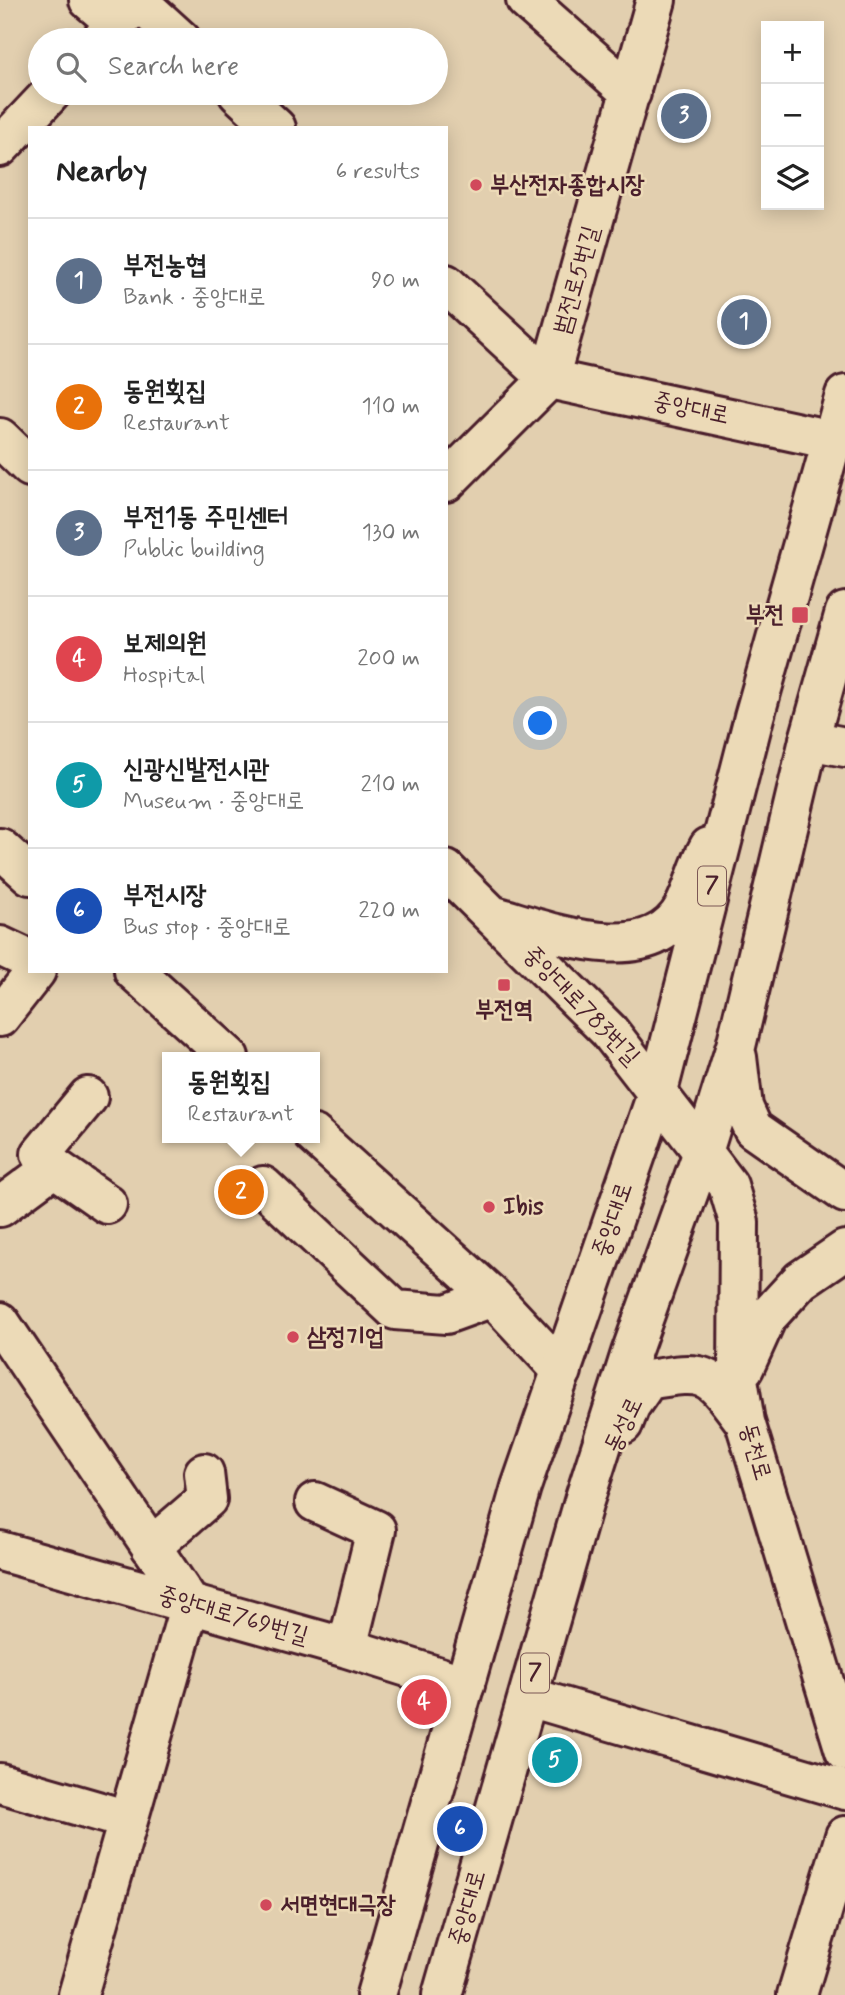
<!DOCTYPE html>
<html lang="en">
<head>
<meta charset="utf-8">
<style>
	body { margin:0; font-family:Mynerve,"Poor Story",sans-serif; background:#f6f6f6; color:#222 }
	.controls { position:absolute; right:21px; top:21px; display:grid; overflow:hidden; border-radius:0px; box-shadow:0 4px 18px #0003 }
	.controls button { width:63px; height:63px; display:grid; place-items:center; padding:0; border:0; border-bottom:2px solid #e0e0e0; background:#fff; color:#222; font:35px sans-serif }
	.you { position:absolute; left:541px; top:724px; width:24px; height:24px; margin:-18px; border:5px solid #fff; border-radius:50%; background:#1a73e8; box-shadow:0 0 0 10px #1a73e833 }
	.badge { display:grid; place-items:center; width:46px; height:46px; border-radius:50%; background:#d1495b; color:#fff; font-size:23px; font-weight:700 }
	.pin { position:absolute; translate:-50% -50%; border:4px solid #fff; box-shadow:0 2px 7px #0006 }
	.popup { position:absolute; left:162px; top:1052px; width:158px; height:91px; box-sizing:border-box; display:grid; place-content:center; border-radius:0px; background:#fff; filter:drop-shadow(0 2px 5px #0005); font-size:23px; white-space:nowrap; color:#767676 }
	.popup b { font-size:26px; color:#222 }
	.popup::after { content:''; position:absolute; left:50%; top:100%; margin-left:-14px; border:14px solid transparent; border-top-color:#fff }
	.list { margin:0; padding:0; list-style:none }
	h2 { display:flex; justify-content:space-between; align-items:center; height:91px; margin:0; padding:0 28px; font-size:30px }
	h2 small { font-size:23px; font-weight:400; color:#767676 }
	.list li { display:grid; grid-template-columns:46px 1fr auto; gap:21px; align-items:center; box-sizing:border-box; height:126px; padding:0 28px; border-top:2px solid #e0e0e0 }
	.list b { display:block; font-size:26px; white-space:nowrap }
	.list p { margin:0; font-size:23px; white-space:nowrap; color:#767676 }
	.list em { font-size:23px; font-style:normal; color:#767676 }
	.icon { flex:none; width:38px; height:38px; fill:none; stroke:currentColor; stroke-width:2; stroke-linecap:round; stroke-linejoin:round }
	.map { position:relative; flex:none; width:845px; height:1995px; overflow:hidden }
	.search { position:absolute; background:#fff; box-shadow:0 4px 18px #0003; left:28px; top:28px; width:420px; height:77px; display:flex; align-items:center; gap:18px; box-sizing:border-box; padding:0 24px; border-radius:38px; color:#767676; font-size:26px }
	.panel { position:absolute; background:#fff; box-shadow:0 4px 18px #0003; left:28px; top:126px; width:420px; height:847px; border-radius:0px }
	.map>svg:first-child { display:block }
</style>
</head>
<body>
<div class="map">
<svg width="845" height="1995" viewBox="0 0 845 1995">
	<rect width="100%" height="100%" fill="#e2cfaf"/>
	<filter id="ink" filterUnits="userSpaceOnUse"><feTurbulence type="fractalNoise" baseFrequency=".0143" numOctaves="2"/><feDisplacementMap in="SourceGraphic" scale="14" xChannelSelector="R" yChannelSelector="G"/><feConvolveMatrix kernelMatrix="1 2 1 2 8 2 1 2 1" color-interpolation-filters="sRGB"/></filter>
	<g filter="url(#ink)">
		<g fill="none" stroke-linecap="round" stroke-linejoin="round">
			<g stroke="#4a1f2b" stroke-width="44">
				<path id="minor" d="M89,0L116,23
					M526,0L631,93
					M138,1L181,40
					M238,93L276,128
					M446,284L549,379
					M549,379L832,440
					M0,438L30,467
					M446,482L549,379L656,0
					M809,740L845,747
					M0,848L30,875
					M446,870L609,1031L703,1152
					M495,916C548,931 650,972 684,907C694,888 698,866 709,847
					M0,946L30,960
					M134,971L229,1057
					M0,1017L36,971
					M314,1135L493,1297L562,1371
					M54,1167L107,1204
					M263,1186L395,1310L446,1314L493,1297
					M0,1207L54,1167L41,1154L88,1097
					M0,1322L190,1604L78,1995
					M315,1502L376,1530L347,1648
					M151,1547L207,1499L204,1473
					M0,1551L347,1648L465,1685
					M529,1697L845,1790
					M0,1783L128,1820
					M797,1995L845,1836"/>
			</g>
			<g stroke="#4a1f2b" stroke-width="44">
				<path id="major" d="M101,40L139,0
					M0,147L51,93
					M737,1057L743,1107L753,1129L845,1193
					M703,1152L728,1185L739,1222L738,1379L745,1422L845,1751
					M744,1368L767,1317L801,1280L845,1250
					M623,1424L630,1406L648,1380C710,1369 708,1373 745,1422
					M376,1995L521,1487L658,1091L754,717L845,395
					M442,1995L584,1501L631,1353L703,1152L736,1046L809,740L845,612"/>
			</g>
			<use href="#minor" stroke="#ecdab7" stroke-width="38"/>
			<use href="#major" stroke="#ecdab7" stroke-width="38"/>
		</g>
	</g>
	<g fill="#d1495b" stroke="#ecdab7" stroke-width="2.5">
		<circle cx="476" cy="185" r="7"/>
		<rect x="791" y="606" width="18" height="18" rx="3.5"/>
		<rect x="497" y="978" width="14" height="14" rx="3.5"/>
		<circle cx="489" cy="1207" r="7"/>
		<circle cx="293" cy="1337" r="7"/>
		<circle cx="266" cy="1905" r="7"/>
	</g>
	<g text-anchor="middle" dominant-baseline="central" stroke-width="5" stroke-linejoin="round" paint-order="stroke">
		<g fill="#ecdab7" stroke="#7b5755" stroke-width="2">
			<rect x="698" y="866.5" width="28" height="39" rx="5"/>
			<rect x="521" y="1653.5" width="28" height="39" rx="5"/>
		</g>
		<g font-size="23" font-weight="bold" fill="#4a1f2b">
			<text x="712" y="886">7</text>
			<text x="535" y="1673">7</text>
		</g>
		<g font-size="24" font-weight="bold" fill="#4a1f2b" stroke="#ecdab7" text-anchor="start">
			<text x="490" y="185">부산전자종합시장</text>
			<text x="784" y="615" text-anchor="end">부전</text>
			<text x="504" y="1010" text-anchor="middle">부전역</text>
			<text x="503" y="1207">Ibis</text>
			<text x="307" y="1337">삼정기업</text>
			<text x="280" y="1905">서면현대극장</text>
		</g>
		<g font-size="24" fill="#4a1f2b" stroke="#ecdab7">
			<text transform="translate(577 280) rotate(-74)">범전로5번길</text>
			<text transform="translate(691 409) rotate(12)">중앙대로</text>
			<text transform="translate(581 1006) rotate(46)">중앙대로783번길</text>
			<text transform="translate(613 1220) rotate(-71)">중앙대로</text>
			<text transform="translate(624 1425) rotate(-64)">동성로</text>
			<text transform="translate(755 1452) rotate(74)">동천로</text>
			<text transform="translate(233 1616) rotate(16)">중앙대로769번길</text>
			<text transform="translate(468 1908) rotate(-74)">중앙대로</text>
		</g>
	</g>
</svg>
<div class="controls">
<button>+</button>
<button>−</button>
<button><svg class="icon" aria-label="layers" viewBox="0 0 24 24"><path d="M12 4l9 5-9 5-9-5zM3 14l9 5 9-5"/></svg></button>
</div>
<div class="you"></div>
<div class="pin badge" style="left:744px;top:322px;background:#5c6f8a">1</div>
<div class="pin badge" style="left:241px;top:1192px;background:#e8710a">2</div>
<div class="popup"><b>동원횟집</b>Restaurant</div>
<div class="pin badge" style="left:684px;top:116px;background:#5c6f8a">3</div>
<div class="pin badge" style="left:424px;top:1702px;background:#e0444e">4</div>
<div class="pin badge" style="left:555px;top:1760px;background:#0f9aa8">5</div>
<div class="pin badge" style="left:460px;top:1829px;background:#1a4fb4">6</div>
<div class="search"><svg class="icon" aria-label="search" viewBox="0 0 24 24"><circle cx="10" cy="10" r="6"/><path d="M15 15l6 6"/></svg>Search here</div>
<section class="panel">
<h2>Nearby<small>6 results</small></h2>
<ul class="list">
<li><span class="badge" style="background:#5c6f8a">1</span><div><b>부전농협</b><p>Bank · 중앙대로</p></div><em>90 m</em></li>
<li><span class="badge" style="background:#e8710a">2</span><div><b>동원횟집</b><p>Restaurant</p></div><em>110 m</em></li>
<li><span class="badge" style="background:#5c6f8a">3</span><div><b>부전1동 주민센터</b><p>Public building</p></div><em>130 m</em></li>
<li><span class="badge" style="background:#e0444e">4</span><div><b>보제의원</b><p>Hospital</p></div><em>200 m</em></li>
<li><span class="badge" style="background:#0f9aa8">5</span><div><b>신광신발전시관</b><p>Museum · 중앙대로</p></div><em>210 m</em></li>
<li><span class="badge" style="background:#1a4fb4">6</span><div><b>부전시장</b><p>Bus stop · 중앙대로</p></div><em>220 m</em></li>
</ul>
</section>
</div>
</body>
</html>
